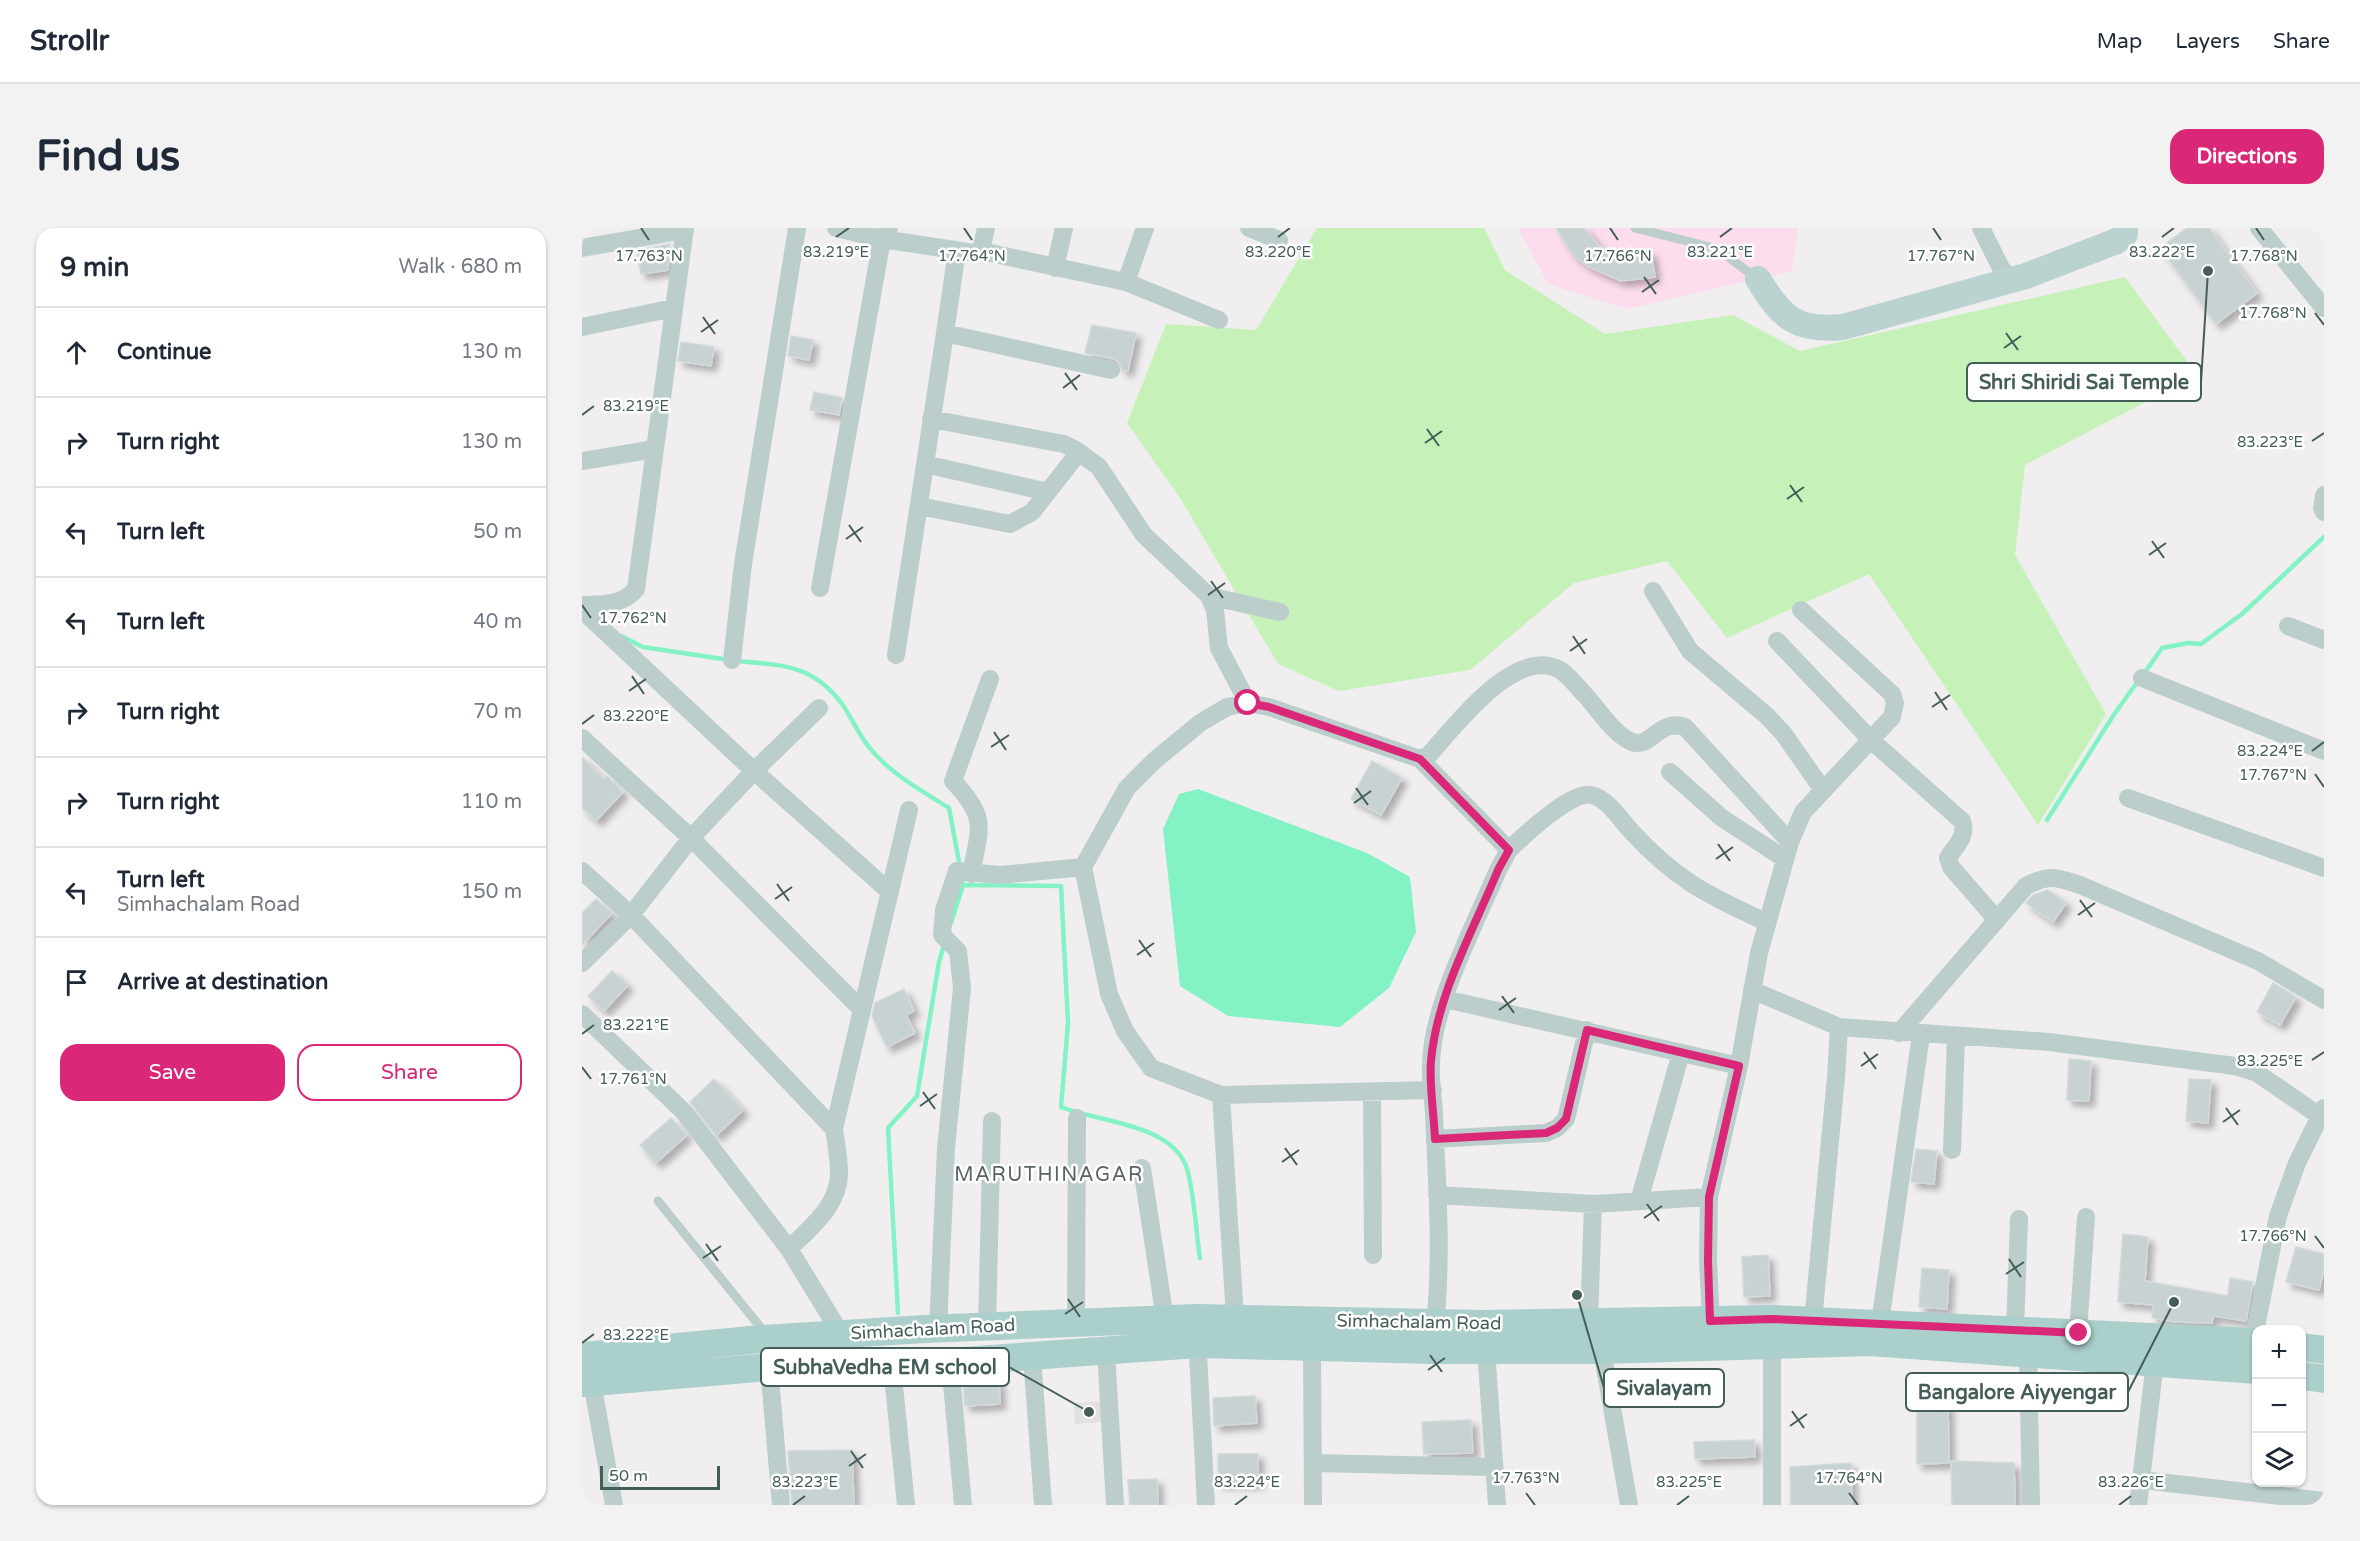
<!DOCTYPE html>
<html lang="en">
<head>
<meta charset="utf-8">
<style>
	body { margin:0; font-family:"Varela Round",sans-serif; background:#f2f2f3; color:#1f2937 }
	.controls { position:absolute; right:18px; bottom:18px; display:grid; overflow:hidden; border-radius:12px; box-shadow:0 2px 4px #0004 }
	.controls button { width:54px; height:54px; display:grid; place-items:center; padding:0; border:0; border-bottom:2px solid #e0e1e3; background:#fff; color:#1f2937; font:30px sans-serif }
	.scale { position:absolute; left:18px; bottom:15px; width:120px; box-sizing:border-box; padding-left:6px; border:3px solid #455d59; border-top:0; font-size:16px; line-height:21px; white-space:nowrap; color:#455d59; -webkit-text-stroke:4px #fff; paint-order:stroke }
	.stop { position:absolute; width:18px; height:18px; margin:-14px; border:4px solid #db2777; border-radius:50%; background:#fff }
	.stop.end { background:#db2777; border-color:#fff; box-shadow:0 2px 6px #0008 }
	.list { margin:0; padding:0; list-style:none }
	h2 { display:flex; justify-content:space-between; align-items:center; height:78px; margin:0; padding:0 24px; font-size:26px }
	h2 small { font-size:20px; font-weight:400; color:#747a83 }
	.list li { display:grid; grid-template-columns:39px 1fr auto; gap:18px; align-items:center; box-sizing:border-box; height:90px; padding:0 24px; border-top:2px solid #e0e1e3 }
	.list b { display:block; font-size:22px; white-space:nowrap }
	.list p { margin:0; font-size:20px; white-space:nowrap; color:#747a83 }
	.list em { font-size:20px; font-style:normal; color:#747a83 }
	.actions { display:flex; gap:12px; padding:18px 24px }
	.actions a { flex:1; padding:14px 0; border:2px solid #db2777; border-radius:18px; text-align:center; font-size:21px; color:#db2777 }
	.actions .main { background:#db2777; color:#fff }
	.icon { flex:none; width:33px; height:33px; fill:none; stroke:currentColor; stroke-width:2; stroke-linecap:round; stroke-linejoin:round }
	.map { position:relative; flex:none; width:1742px; height:1277px; overflow:hidden; border-radius:18px }
	header { display:flex; align-items:center; gap:36px; box-sizing:border-box; height:84px; padding:0 30px; background:#fff; border-bottom:2px solid #e0e1e3 }
	header strong { font-size:28px }
	nav { display:flex; gap:33px; margin-inline-start:auto; font-size:21px }
	.intro { display:flex; align-items:center; justify-content:space-between; box-sizing:border-box; height:144px; padding:0 36px }
	h1 { margin:0; font-size:42px }
	.button { padding:15px 27px; border-radius:18px; background:#db2777; color:#fff; font-size:21px; font-weight:700 }
	main { display:flex; gap:36px; padding:0 36px }
	aside { flex:1; background:#fff; border-radius:18px; box-shadow:0 2px 4px #0004 }
	.map>svg:first-child { display:block }
</style>
</head>
<body>
<header>
<strong>Strollr</strong>
<nav><a>Map</a><a>Layers</a><a>Share</a></nav>
</header>
<div class="intro"><h1>Find us</h1><a class="button">Directions</a></div>
<main>
<aside>
<h2>9 min<small>Walk · 680 m</small></h2>
<ul class="list">
<li><svg class="icon" aria-label="ahead" viewBox="0 0 24 24"><path d="M12 20V5M6 11l6-6 6 6"/></svg><div><b>Continue</b></div><em>130 m</em></li>
<li><svg class="icon" aria-label="right" viewBox="0 0 24 24"><path d="M7 20v-9h11M14 6l5 5-5 5"/></svg><div><b>Turn right</b></div><em>130 m</em></li>
<li><svg class="icon" aria-label="left" viewBox="0 0 24 24"><path d="M17 20v-9H6M10 6l-5 5 5 5"/></svg><div><b>Turn left</b></div><em>50 m</em></li>
<li><svg class="icon" aria-label="left" viewBox="0 0 24 24"><path d="M17 20v-9H6M10 6l-5 5 5 5"/></svg><div><b>Turn left</b></div><em>40 m</em></li>
<li><svg class="icon" aria-label="right" viewBox="0 0 24 24"><path d="M7 20v-9h11M14 6l5 5-5 5"/></svg><div><b>Turn right</b></div><em>70 m</em></li>
<li><svg class="icon" aria-label="right" viewBox="0 0 24 24"><path d="M7 20v-9h11M14 6l5 5-5 5"/></svg><div><b>Turn right</b></div><em>110 m</em></li>
<li><svg class="icon" aria-label="left" viewBox="0 0 24 24"><path d="M17 20v-9H6M10 6l-5 5 5 5"/></svg><div><b>Turn left</b><p>Simhachalam Road</p></div><em>150 m</em></li>
<li><svg class="icon" aria-label="arrive" viewBox="0 0 24 24"><path d="M6 21V4h12l-3 4 3 4H6"/></svg><div><b>Arrive at destination</b></div></li>
</ul>
<div class="actions"><a class="main">Save</a><a>Share</a></div>
</aside>
<div class="map">
<svg width="1742" height="1277" viewBox="0 0 1742 1277">
	<defs>
		<filter id="shadow"><feDropShadow dx="5.5" dy="5.5" stdDeviation="3" flood-color="#0004"/></filter>
	</defs>
	<rect width="100%" height="100%" fill="#f1eef0"/>
	<path fill="#e2e0e1" d="M521,1173L523,1194L493,1196L492,1175Z"/>
	<path fill="#fcdced" d="M936,0H1216L1210,43L1045,81L966,56Z"/>
	<path fill="#c6f2b9" d="M735,0H902L923,42L1023,106L1151,87L1218,123L1543,49L1615,147L1443,237L1433,327L1524,486L1456,597L1287,346L1145,410L1085,333L992,355L888,442L757,463L696,436L598,270L545,195L584,96L674,102Z"/>
	<path fill="#83f2c5" d="M616,561L785,625L828,649L834,704L807,760L758,799L646,788L598,758L581,601L597,566Z"/>
	<g fill="none" stroke-linecap="round" stroke-linejoin="round">
		<path stroke="#83f2c5" stroke-width="4.5" d="M39,408L61,419L147,432
			M155,433C201,437 231,437 260,476C270,490 276,506 287,519C307,545 340,563 367,580L378,639
			M1561,447L1580,420L1606,415L1619,416L1660,386L1742,309
			M1465,592L1531,488L1556,453
			M380,650L381,657L479,658L486,795L479,879C517,894 588,896 604,938C612,959 614,1006 618,1030
			M369,695L381,657
			M316,1085L306,900L335,868L357,734L362,717"/>
	</g>
	<path fill="#c9d2d3" stroke="#d1d9da" stroke-width="1.5" filter="url(#shadow)" d="M974,0H1002L1017,18L1042,27L1069,23L1073,49L1039,53L1007,39L991,27Z
		M1605,0H1627L1675,65L1634,96L1578,20Z
		M88,16L86,42L59,46L55,22Z
		M510,97L554,105L546,143L540,142L537,134L532,131L503,125Z
		M209,108L231,112L227,132L206,128Z
		M99,114L132,119L129,138L96,133Z
		M232,164L260,170L257,187L228,182Z
		M0,529L22,551L25,548L41,564L14,593L0,580Z
		M790,533L820,550L799,587L769,571Z
		M1466,662L1484,675L1471,694L1444,675L1451,667Z
		M14,671L30,685L0,717V685Z
		M30,743L46,757L22,783L6,768Z
		M1691,755L1714,769L1698,797L1675,784Z
		M322,761L332,783L324,787L333,805L305,819L290,788L293,775Z
		M1487,831L1509,833L1507,873L1485,872Z
		M132,851L161,882L134,908L108,874Z
		M1607,851L1629,852L1626,895L1604,893Z
		M89,890L105,907L74,935L58,917Z
		M1334,921L1355,923L1352,956L1329,954Z
		M1541,1006L1566,1009L1563,1053L1646,1068L1648,1050L1671,1054L1664,1093L1631,1088L1630,1095L1593,1094L1570,1090L1572,1077L1536,1074Z
		M1714,1019L1742,1026V1042L1737,1062L1704,1054Z
		M1186,1027L1188,1068L1162,1069L1160,1029Z
		M1340,1040L1367,1042L1365,1081L1337,1079Z
		M417,1152L418,1176L383,1178L381,1154Z
		M673,1168L675,1195L632,1198L631,1170Z
		M1335,1176H1366L1367,1235L1335,1236Z
		M889,1192L891,1225L842,1226L840,1194Z
		M1172,1212L1173,1229L1113,1231L1112,1214Z
		M270,1222L272,1277H210L206,1223Z
		M636,1226H676V1255H636Z
		M1369,1233L1432,1235L1433,1277H1370Z
		M1269,1235L1270,1277H1209L1208,1239Z
		M575,1251L576,1277H548L546,1252Z"/>
	<g fill="none" stroke-linecap="round" stroke-linejoin="round">
		<path stroke="#bbcecb" stroke-width="9" d="M1053,0L1136,21L1174,50
			M76,973L184,1106"/>
		<path stroke="#bbcecb" stroke-width="18" d="M254,0L300,11L392,25L399,23L404,0
			M667,0L697,12
			M1399,0L1419,40L1430,52
			M1677,0L1742,80
			M0,20L103,2
			M399,23L544,54L637,92
			M473,40L482,0
			M544,54L563,0
			M0,99L92,80
			M363,105L375,23
			M494,222L517,239L562,307L627,368L633,382L637,420L666,475
			M0,233L73,221
			M343,236L466,264
			M1742,267L1740,280L1742,284
			M337,278L428,296L450,284L494,228V222L482,216L349,191
			M238,360L300,11L307,0
			M1071,363L1108,423L1185,488L1201,505L1241,562
			M627,368L698,384
			M0,377C21,376 40,378 54,361L103,0
			M0,382L172,543L308,664
			M1706,398L1742,412
			M1195,413L1290,513L1380,593C1386,608 1373,618 1366,630L1369,639L1415,692
			M314,427L363,105L529,142
			M150,432L161,336L215,0
			M1560,450L1742,523
			M0,510L109,610L280,782
			M838,531L847,527C872,499 933,417 978,442C988,448 996,460 1004,468C1017,482 1032,507 1050,514C1069,521 1077,490 1103,499L1208,614
			M1088,544L1140,590L1203,631
			M1546,570L1742,640
			M927,622C940,609 990,562 1009,567C1025,570 1038,591 1049,603C1094,652 1125,667 1184,694
			M0,643L49,687L252,901
			M389,646C398,599 406,590 371,553L408,451
			M0,735L49,687L109,610L172,543L237,480
			M1170,762L1257,799L1467,814L1653,838L1675,845L1742,891
			M863,771L1157,838
			M0,786L102,884L207,1021L259,1106L263,1138
			M1317,805L1444,658C1466,646 1475,649 1498,657L1676,733L1742,772
			M851,862L639,867L569,840L543,803L527,766L501,639L545,560L572,533L618,495L645,479L666,475L687,479L838,531L927,622L916,642C893,697 850,777 849,836C848,852 851,869 852,886C855,958 861,1033 852,1105
			M790,864L791,1027
			M639,867L653,1090
			M853,911L964,905L975,900L984,891L1005,802
			M1370,922L1374,809
			M560,940L583,1091
			M855,967L1011,976L1127,969L1157,838L1177,725L1208,614L1221,584L1310,489L1313,475L1310,466L1219,382
			M1127,969L1126,1033L1129,1093
			M1057,973L1099,825
			M207,1021C228,1000 258,977 257,944C257,930 254,915 252,901L327,582
			M1231,1093L1254,849L1257,799
			M494,1094L495,890
			M1007,1094L1011,976
			M1298,1095L1339,807
			M405,1098L410,893
			M356,1100L364,920L380,760L376,723L360,707L362,682L375,643L418,647L501,639
			M1433,1101L1437,991
			M1496,1105L1504,989
			M615,1107L624,1277
			M730,1118L731,1277
			M904,1121L915,1277
			M1020,1122L1047,1277
			M524,1123L533,1277
			M1669,1124L1696,988L1715,935L1742,880
			M1446,1125L1449,1277
			M450,1128L461,1277
			M368,1134L381,1277
			M310,1138L324,1277
			M187,1139L199,1277
			M10,1154L32,1277
			M731,1235L911,1239
			M1560,1252L1742,1273
			M1190,1277V1108
			M1556,1277L1573,1134"/>
		<path stroke="#bad3d1" stroke-width="26" d="M1176,51C1199,89 1214,104 1261,99L1444,48L1535,13L1543,6V0"/>
		<path stroke="#abcfcb" stroke-width="28" d="M1720,1119L1742,1122
			M0,1128L179,1111L343,1101L615,1090L900,1096L1190,1091L1674,1114
			M1720,1148L1742,1151
			M0,1155L187,1139L310,1138L616,1116L850,1122H1020L1288,1114L1674,1142"/>
	</g>
	<g fill="none" stroke-linecap="round" stroke-linejoin="round">
		<path stroke="#db2777" stroke-width="8" d="M666,475L687,479L838,531L927,622L916,642C891,703 855,766 849,833C847,855 852,887 853,911L964,905L975,900L984,891L1005,802L1157,838L1127,969L1126,1033L1128,1093L1190,1091L1497,1105"/>
	</g>
	<path fill="none" stroke="#455d59" stroke-width="2" d="M59,0L67,12M382,0L390,12M1028,0L1036,12M1351,0L1359,12M1674,0L1682,12M254,9L267,0M696,9L708,0M1138,9L1150,0M1580,9L1592,0M1062,49L1074,66M1060,64L1077,52M1733,85L1742,97M121,89L133,106M119,104L136,92M1424,105L1436,122M1422,120L1439,108M483,145L495,162M481,160L498,147M0,187L12,178M845,201L857,218M1730,213L1742,205M843,215L860,203M1208,257L1220,274M1205,271L1222,259M267,297L279,314M264,311L281,299M1570,313L1582,330M1567,327L1584,315M629,353L641,370M626,367L643,355M0,377L9,390M991,408L1003,426M988,423L1005,411M50,448L62,466M47,463L64,451M1353,464L1365,482M1350,479L1368,467M0,496L12,487M412,504L424,522M409,519L427,507M1730,523L1742,514M1733,546L1742,559M774,560L786,577M772,575L789,563M1136,616L1148,633M1134,631L1151,619M195,656L207,673M193,671L210,659M1498,672L1510,689M1496,687L1513,675M557,712L569,729M555,727L572,715M920,768L932,785M917,782L934,770M0,806L12,797M1282,824L1294,841M1730,832L1742,824M1279,838L1296,826M0,839L9,851M341,864L353,881M338,878L355,866M1644,880L1656,897M1641,894L1658,882M703,920L715,937M700,934L717,922M1065,976L1077,993M1062,990L1080,978M1733,1008L1742,1020M124,1016L136,1033M121,1030L139,1018M1427,1031L1439,1049M1424,1046L1442,1034M486,1071L498,1089M483,1086L501,1074M0,1115L12,1106M848,1127L860,1144M846,1142L863,1130M1210,1183L1222,1200M1208,1198L1225,1186M269,1223L281,1240M267,1238L284,1226M944,1265L953,1277M1267,1265L1276,1277M211,1277L223,1268M653,1277L665,1268M1095,1277L1107,1268M1537,1277L1549,1268"/>
	<g text-anchor="middle" dominant-baseline="central" stroke-width="5" stroke-linejoin="round" paint-order="stroke">
		<g font-size="18" fill="#455d59" stroke="#fff">
			<text transform="translate(837 1094) rotate(1)">Simhachalam Road</text>
			<text transform="translate(351 1101) rotate(-3)">Simhachalam Road</text>
		</g>
		<g font-size="20" letter-spacing="1.5" fill="#5a6363" stroke="#fff">
			<text x="467" y="947">MARUTHINAGAR</text>
		</g>
	</g>
	<g font-size="15" text-anchor="middle" fill="#455d59" stroke="#fff" stroke-width="5" stroke-linejoin="round" paint-order="stroke">
		<text x="1580" y="29">83.222°E</text>
		<text x="254" y="29">83.219°E</text>
		<text x="696" y="29">83.220°E</text>
		<text x="1138" y="29">83.221°E</text>
		<text x="1682" y="33">17.768°N</text>
		<text x="67" y="33">17.763°N</text>
		<text x="390" y="33">17.764°N</text>
		<text x="1036" y="33">17.766°N</text>
		<text x="1359" y="33">17.767°N</text>
		<text x="1691" y="90">17.768°N</text>
		<text x="54" y="183">83.219°E</text>
		<text x="1688" y="219">83.223°E</text>
		<text x="51" y="395">17.762°N</text>
		<text x="54" y="493">83.220°E</text>
		<text x="1688" y="528">83.224°E</text>
		<text x="1691" y="552">17.767°N</text>
		<text x="54" y="802">83.221°E</text>
		<text x="1688" y="838">83.225°E</text>
		<text x="51" y="856">17.761°N</text>
		<text x="1691" y="1013">17.766°N</text>
		<text x="54" y="1112">83.222°E</text>
		<text x="944" y="1255">17.763°N</text>
		<text x="1267" y="1255">17.764°N</text>
		<text x="223" y="1259">83.223°E</text>
		<text x="665" y="1259">83.224°E</text>
		<text x="1107" y="1259">83.225°E</text>
		<text x="1549" y="1259">83.226°E</text>
	</g>
	<path fill="none" stroke="#455d59" stroke-width="2" d="M1626 43L1619 154M507 1184L427 1139M995 1067L1022 1160M1592 1074L1546 1164"/>
	<g fill="#455d59" stroke="#fff" stroke-width="2">
		<circle cx="1626" cy="43" r="6"/>
		<circle cx="507" cy="1184" r="6"/>
		<circle cx="995" cy="1067" r="6"/>
		<circle cx="1592" cy="1074" r="6"/>
	</g>
	<g fill="#fff" stroke="#455d59" stroke-width="2">
		<rect x="1385" y="135" width="234" height="38" rx="6"/>
		<rect x="179" y="1120" width="248" height="38" rx="6"/>
		<rect x="1022" y="1141" width="120" height="38" rx="6"/>
		<rect x="1324" y="1145" width="222" height="38" rx="6"/>
	</g>
	<g font-size="20" text-anchor="middle" font-weight="bold" fill="#455d59">
		<text x="1502" y="161">Shri Shiridi Sai Temple</text>
		<text x="303" y="1146">SubhaVedha EM school</text>
		<text x="1082" y="1167">Sivalayam</text>
		<text x="1435" y="1171">Bangalore Aiyyengar</text>
	</g>
</svg>
<div class="controls">
<button>+</button>
<button>−</button>
<button><svg class="icon" aria-label="layers" viewBox="0 0 24 24"><path d="M12 4l9 5-9 5-9-5zM3 14l9 5 9-5"/></svg></button>
</div>
<div class="scale">50 m</div>
<div class="stop" style="left:666px;top:475px"></div>
<div class="stop end" style="left:1497px;top:1105px"></div>
</div>
</main>
</body>
</html>
